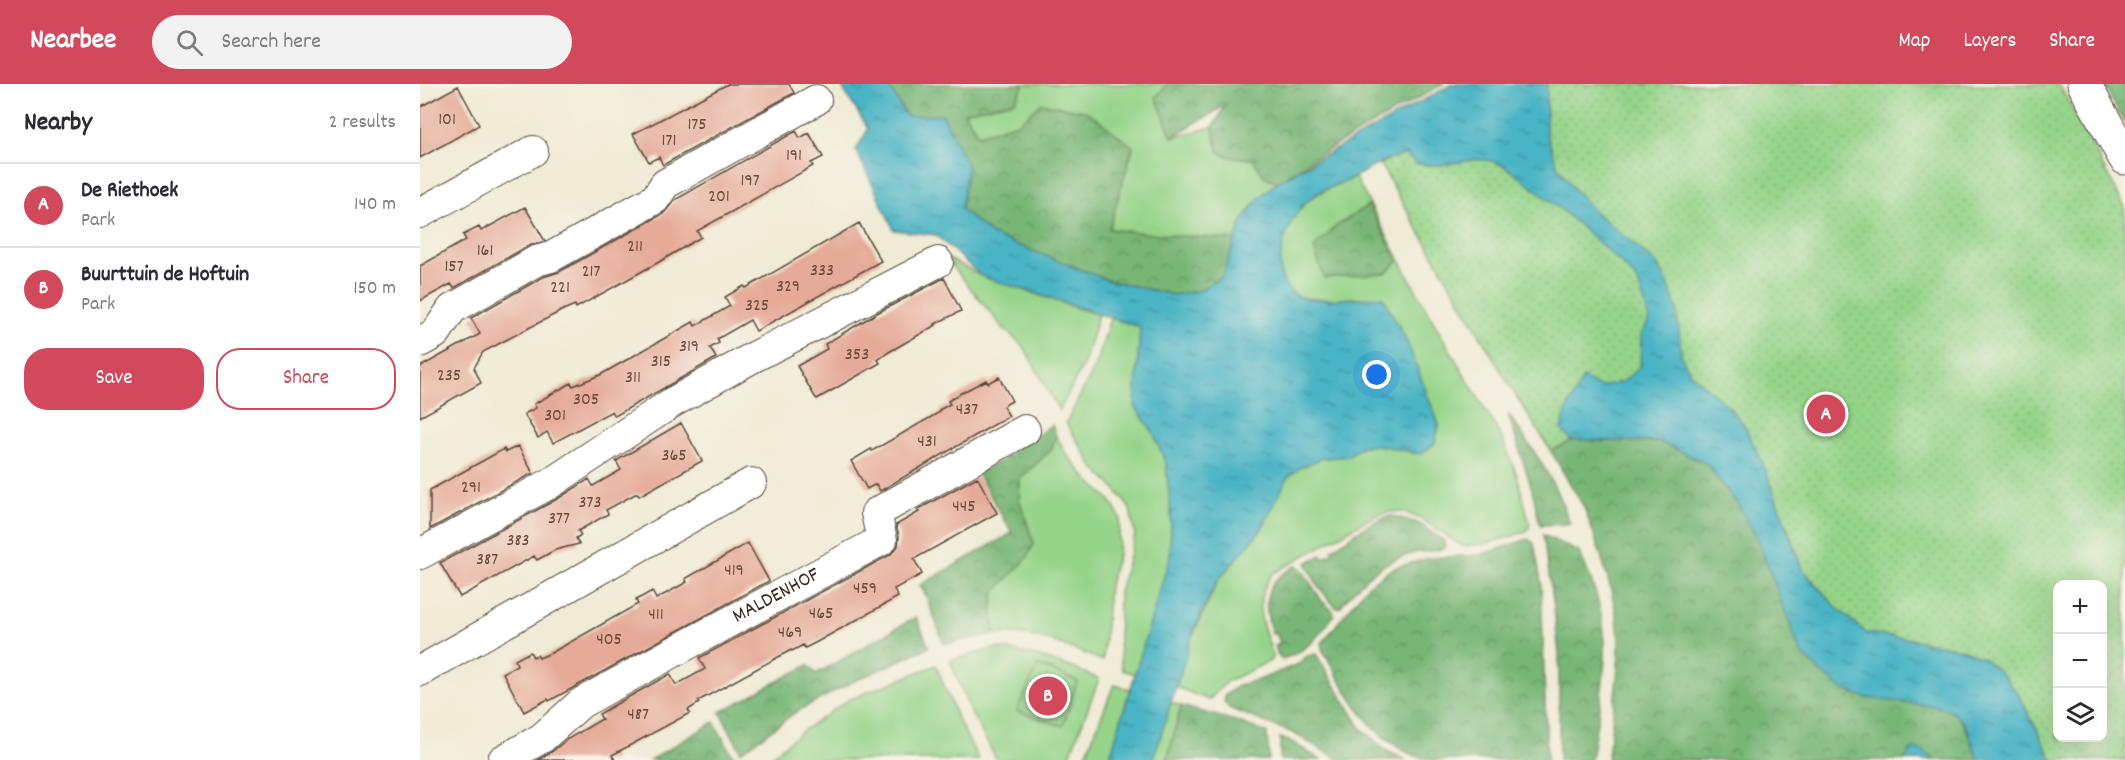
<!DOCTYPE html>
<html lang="en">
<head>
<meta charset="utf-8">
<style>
	body { margin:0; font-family:Dekko,sans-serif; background:#f2f2f3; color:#2b2b33 }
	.controls { position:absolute; right:18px; bottom:18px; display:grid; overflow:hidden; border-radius:12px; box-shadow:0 6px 24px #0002 }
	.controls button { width:54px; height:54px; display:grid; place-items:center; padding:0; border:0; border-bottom:2px solid #e1e1e2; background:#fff; color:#2b2b33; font:30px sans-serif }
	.you { position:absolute; left:957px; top:291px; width:21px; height:21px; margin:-15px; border:4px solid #fff; border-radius:50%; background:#1a73e8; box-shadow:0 0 0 9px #1a73e833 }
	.badge { display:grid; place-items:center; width:39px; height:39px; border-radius:50%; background:#d1495b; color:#fff; font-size:20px; font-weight:700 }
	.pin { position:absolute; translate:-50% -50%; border:3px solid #fff; box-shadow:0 2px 6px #0006 }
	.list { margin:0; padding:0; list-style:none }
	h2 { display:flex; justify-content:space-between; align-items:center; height:78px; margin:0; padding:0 24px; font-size:26px }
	h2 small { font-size:20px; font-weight:400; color:#7c7c81 }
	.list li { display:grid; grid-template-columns:39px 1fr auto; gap:18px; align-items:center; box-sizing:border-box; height:84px; padding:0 24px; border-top:2px solid #e1e1e2 }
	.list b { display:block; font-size:22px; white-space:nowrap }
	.list p { margin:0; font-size:20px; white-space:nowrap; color:#7c7c81 }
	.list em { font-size:20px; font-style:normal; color:#7c7c81 }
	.actions { display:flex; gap:12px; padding:18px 24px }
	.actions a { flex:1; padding:14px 0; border:2px solid #d1495b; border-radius:24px; text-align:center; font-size:21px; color:#d1495b }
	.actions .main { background:#d1495b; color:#fff }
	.icon { flex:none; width:33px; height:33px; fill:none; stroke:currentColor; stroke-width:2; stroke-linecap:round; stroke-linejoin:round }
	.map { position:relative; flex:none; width:1705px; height:676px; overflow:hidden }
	header { display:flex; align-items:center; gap:36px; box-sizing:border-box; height:84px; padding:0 30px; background:#d1495b; color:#fff }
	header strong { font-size:28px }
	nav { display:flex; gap:33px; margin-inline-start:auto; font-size:21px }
	.search { width:420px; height:54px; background:#f2f2f3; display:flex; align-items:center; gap:15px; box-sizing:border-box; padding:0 21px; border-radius:33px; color:#7c7c81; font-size:22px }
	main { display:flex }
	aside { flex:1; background:#fff }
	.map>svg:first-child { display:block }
</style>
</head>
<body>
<header>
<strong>Nearbee</strong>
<div class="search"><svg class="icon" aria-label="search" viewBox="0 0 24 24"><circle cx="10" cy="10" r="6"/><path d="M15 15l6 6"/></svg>Search here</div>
<nav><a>Map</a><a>Layers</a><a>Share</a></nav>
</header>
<main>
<aside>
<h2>Nearby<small>2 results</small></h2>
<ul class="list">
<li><span class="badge">A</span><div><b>De Riethoek</b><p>Park</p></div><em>140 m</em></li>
<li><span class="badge">B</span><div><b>Buurttuin de Hoftuin</b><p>Park</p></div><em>150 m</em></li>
</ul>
<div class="actions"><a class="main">Save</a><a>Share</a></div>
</aside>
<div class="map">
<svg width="1705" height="676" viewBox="0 0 1705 676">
	<defs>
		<pattern id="forest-crowns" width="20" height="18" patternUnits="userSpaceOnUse" patternTransform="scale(1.5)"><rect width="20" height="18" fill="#78b676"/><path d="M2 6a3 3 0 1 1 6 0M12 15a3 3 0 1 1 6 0" fill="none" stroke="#649460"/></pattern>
		<pattern id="park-dots" width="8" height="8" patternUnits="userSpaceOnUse" patternTransform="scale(1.5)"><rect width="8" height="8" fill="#96d48a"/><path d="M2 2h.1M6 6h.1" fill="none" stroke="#82b677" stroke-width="1.8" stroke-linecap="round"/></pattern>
		<pattern id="water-ripples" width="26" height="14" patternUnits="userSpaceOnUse" patternTransform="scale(1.5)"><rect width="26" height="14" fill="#48b4c5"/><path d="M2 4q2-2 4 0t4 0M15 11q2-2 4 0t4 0" fill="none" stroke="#3d939f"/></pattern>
	</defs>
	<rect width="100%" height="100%" fill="#f7f3e8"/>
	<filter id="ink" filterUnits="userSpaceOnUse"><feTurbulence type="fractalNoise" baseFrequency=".0167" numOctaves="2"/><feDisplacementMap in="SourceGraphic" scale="12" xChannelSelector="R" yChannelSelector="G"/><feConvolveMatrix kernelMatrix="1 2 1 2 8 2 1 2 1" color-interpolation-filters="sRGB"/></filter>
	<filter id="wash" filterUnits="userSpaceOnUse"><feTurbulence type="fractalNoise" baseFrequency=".008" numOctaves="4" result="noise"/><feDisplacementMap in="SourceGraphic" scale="24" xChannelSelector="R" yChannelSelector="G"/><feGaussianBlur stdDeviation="1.35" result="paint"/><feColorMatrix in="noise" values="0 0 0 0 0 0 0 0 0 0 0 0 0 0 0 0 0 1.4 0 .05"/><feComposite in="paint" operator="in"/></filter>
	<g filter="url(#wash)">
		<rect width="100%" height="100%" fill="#f0ebd5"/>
		<path fill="#96d48a" stroke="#687f54" stroke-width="1.5" d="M604,0H748L736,13L752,53L793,43L798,67L809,73L833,75L844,92L857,98C836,116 824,128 816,156C774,152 731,151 689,145L713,63L668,28L622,20L598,39L558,51L544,28L595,17Z
			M935,93L1014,239L1082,354L1097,391L1110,441L1106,448L1065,460L1042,462L1001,435L984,428H968L952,433L852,490C830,523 843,538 853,572L850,577L806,598L789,616L756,603L771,555L799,495L841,446L868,393L881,383L903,374L928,372L942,362L958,361L980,364L995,370L1015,359L1019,341L987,258L963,213C947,213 890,218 880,213C843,198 864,138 886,118C901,106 918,101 935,93Z
			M524,172L561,192L678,231L664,280L639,327L604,263L583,244Z
			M690,234L720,243L715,322L733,348L746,380L751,430L750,473L715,590L702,586L699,558V508L715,451L710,425L697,407L675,385L646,339L677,279Z
			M636,352L646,370L669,397L690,416L700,434L698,470L689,501L683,577C648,563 614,547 575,550L572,527L574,509L614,460L599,415L600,395L631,366Z
			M577,564C615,570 643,579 679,595L648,676H577L549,625L530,576Z
			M516,581L537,634L559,676H347L378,650L428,616Z
			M694,601L710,605L689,676H664Z
			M751,618L761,622L747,676H733Z"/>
		<path fill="url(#forest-crowns)" stroke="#5a704a" stroke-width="1.5" d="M468,0H604L595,17L544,28L558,51L598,39L622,19L668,28L713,63L689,145C732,151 774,152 816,156L802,193L778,207L753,211L687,196L572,151L541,125L548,82L486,32Z
			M748,0H1023L918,60L857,98L844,92L833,75L809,73L798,67L793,43L806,21L752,53L736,13Z
			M1683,0H1705V40Z
			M968,94L983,104L1151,356L1240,358L1287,380L1319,422L1339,459L1351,488L1484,619C1539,623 1539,626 1559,676H1515L1501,666L1485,674V676H1187C1191,654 1192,634 1195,612C1198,586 1201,560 1197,534C1190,495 1177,459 1164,423Z
			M949,121L978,177L966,189L904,194L894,164L916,142Z
			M1088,330C1115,368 1135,396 1150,440L1120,441L1112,405Z
			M632,341L636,352L631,366L600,395L599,415L614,460L607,474L574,509L572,527L575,550L524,560L506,512L500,501L592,449L557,389L581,376Z
			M972,432L998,439L1024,457L1025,463C1017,469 1004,467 994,469C961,477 940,497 920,523L916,524L898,502L886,479L901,471L903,474L913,469L912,465C930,454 951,435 972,432Z
			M1123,451L1159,468C1174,499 1186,535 1185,570C1184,605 1176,641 1171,676H1139V570L1133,516Z
			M1108,455L1114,459L1121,497L1127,676H1011C955,666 928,610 902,565V559L948,501L973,484L1009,474L1060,471Z
			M876,482L881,484L902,517L913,527L914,531C898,553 889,566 862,575L858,571L855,561L860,559L856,549L852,550C842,518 843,498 876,482Z
			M496,533L509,563L430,599L376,628L321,668L300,628L388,581L396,590Z
			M896,570L941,644L965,666L986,676H920L873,649L809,624L804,618L805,611L819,601L844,594L878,580L886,573Z
			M761,622L819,638L847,649L849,676H747Z
			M294,638L315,676H230Z
			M860,654L872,658L901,676H860Z"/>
		<path fill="url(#park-dots)" stroke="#687f54" stroke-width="1.5" fill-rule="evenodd" d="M1109,0H1639L1705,123V676H1633L1597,608L1544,566L1485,554L1446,549L1416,523L1382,485L1366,439L1319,422L1287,380L1240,358L1152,356L1131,367L1091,304L960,80ZM1638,500H1682V654H1638Z
			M618,581L657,597L643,642L597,627Z"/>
		<path fill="url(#water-ripples)" stroke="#426f72" stroke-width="1.5" d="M420,0H468L486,32L523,31L548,82L541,125L572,151L687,196L753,211L778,207L802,193L822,137L840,113L857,98L1032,0H1127L1126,49L1138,83L1150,100L1174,127L1237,180L1248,199L1257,225L1261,271L1270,289L1309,323L1324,341L1345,384L1382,485L1416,523L1446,549L1485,554L1544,566L1564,575L1582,590L1597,608L1633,676H1559L1545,640L1530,626L1515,622L1447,614L1424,606L1403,590L1381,569L1339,459L1319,422L1287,380L1240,358L1151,356L1141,345L1148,323L1163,294L1180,303L1203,298L1220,282L1221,252L1229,236C1226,223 1223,209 1217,197C1206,179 1095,84 1075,78C1057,72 1039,79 1021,81C1013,82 1005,81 997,80L987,71C967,73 951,84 933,94C924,99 913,101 904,106C876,119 861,152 860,181C860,195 867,209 881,214C891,218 947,213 963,213L987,258L1019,341L1015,359L1002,370L958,361L942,362L928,372L903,374L881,383L868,393L841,446L799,495L783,525L771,555L733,676H689L750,473L751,430L746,380L733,348L715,322L720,243L561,192L516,151L474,146L436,66L448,45Z
			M1493,665L1501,666L1515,676H1485Z"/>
		<g id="blocks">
			<path fill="#e6aa98" d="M308,0H369L374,9L243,81L239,73L229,78L213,50Z
				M38,2L59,41L0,74V23Z
				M376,47L380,54L389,49L403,73L391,79L393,82L277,147L281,153L239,178L156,224L155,221L143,226L63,268L54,284L61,299L0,333V283L60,250L51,234L123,193L139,188L243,130L255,116Z
				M105,123L125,157L108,162L34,204L31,200L0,217V182L46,156L43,151L59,143L61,147Z
				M439,139L461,177L336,247L330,236L297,255L299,259L290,264L296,274L195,332L192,327L133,359L127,348L118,354L104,330L116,324L114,320L151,299L153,302L180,291L273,238L275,242L310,222L305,213L324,202L326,204Z
				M524,194L541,227L515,240L516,241L469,268L458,276L460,279L397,315L395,313L377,282L407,265L405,260L457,229Z
				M579,293L592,317L583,322L589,332L460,407L456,400L447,405L431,377L451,365L452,367L520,328L519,326L530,320L528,317L541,309L566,296L568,299Z
				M261,339L282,377L219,412L217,409L186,426L188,430L158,447L161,451L156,454L159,460L135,466L117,476L114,472L40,513L20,479L139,414L169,395L173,402L201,386L196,377Z
				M98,362L113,389L10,445V406L84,365L86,368Z
				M557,393L577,429L494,475L502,490L474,505L478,513L395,559L385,564L383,561L372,567L371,566L278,617L279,619L268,626L270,629L192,671L195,676H118L133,667L146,656L182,635L179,630L205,615L250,590L256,601L285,585L279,574L470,471L478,462L479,452L476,441L499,428L497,426Z
				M328,459L349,497L129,617L128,615L104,628L83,589L97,581L95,576L110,568L113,573L117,571L119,574L131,569L218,520L216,516L232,507L236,515L267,498L265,495Z"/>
		</g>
	</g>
	<g filter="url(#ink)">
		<use href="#blocks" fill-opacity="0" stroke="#564739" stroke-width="1.5"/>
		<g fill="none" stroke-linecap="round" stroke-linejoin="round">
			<g stroke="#564739" stroke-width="32">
				<g id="minor">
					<path d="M0,129L113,67"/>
					<path d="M0,258L16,249L32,225L116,177L131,173L235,115L245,100L396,16"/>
					<path d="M0,470L131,399L253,318L330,275L518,178"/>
					<path d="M0,587L331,399"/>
					<path id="s1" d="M83,676L122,654L161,619L270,559L462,456L456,429L605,346"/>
				</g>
			</g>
			<g stroke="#564739" stroke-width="35">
				<path id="major" d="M1664,0L1705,74"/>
			</g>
			<use href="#minor" stroke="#fff" stroke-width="30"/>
			<use href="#major" stroke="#fff" stroke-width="33"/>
		</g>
	</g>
	<g text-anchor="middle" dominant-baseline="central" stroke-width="4.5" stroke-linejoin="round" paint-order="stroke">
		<g font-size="18" fill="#664a3c">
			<text x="27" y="36">101</text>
			<text x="277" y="41">175</text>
			<text x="249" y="57">171</text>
			<text x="374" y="72">191</text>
			<text x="330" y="97">197</text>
			<text x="299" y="113">201</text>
			<text x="215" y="163">211</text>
			<text x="65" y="167">161</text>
			<text x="34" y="183">157</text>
			<text x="402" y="187">333</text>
			<text x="171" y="188">217</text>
			<text x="368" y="203">329</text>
			<text x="140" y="204">221</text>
			<text x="337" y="222">325</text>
			<text x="269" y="263">319</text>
			<text x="437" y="271">353</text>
			<text x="241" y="278">315</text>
			<text x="29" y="292">235</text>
			<text x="213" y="294">311</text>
			<text x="166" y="316">305</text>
			<text x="547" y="326">437</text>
			<text x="135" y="332">301</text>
			<text x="507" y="358">431</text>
			<text x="254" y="372">365</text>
			<text x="51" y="404">291</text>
			<text x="170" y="419">373</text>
			<text x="544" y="423">445</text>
			<text x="139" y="435">377</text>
			<text x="98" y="457">383</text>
			<text x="67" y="476">387</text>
			<text x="314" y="487">419</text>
			<text x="445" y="505">459</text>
			<text x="401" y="530">465</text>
			<text x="236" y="531">411</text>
			<text x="370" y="549">469</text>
			<text x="189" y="556">405</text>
			<text x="218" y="631">487</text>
		</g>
		<g font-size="21" fill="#3b2a1e" stroke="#f7f3e8">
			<text stroke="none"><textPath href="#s1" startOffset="320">MALDENHOF</textPath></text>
		</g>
	</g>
</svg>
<div class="controls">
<button>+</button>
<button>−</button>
<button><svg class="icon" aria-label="layers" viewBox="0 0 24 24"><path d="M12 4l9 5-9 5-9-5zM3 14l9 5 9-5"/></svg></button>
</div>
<div class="you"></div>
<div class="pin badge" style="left:1406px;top:330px">A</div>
<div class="pin badge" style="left:628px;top:612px">B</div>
</div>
</main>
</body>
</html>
